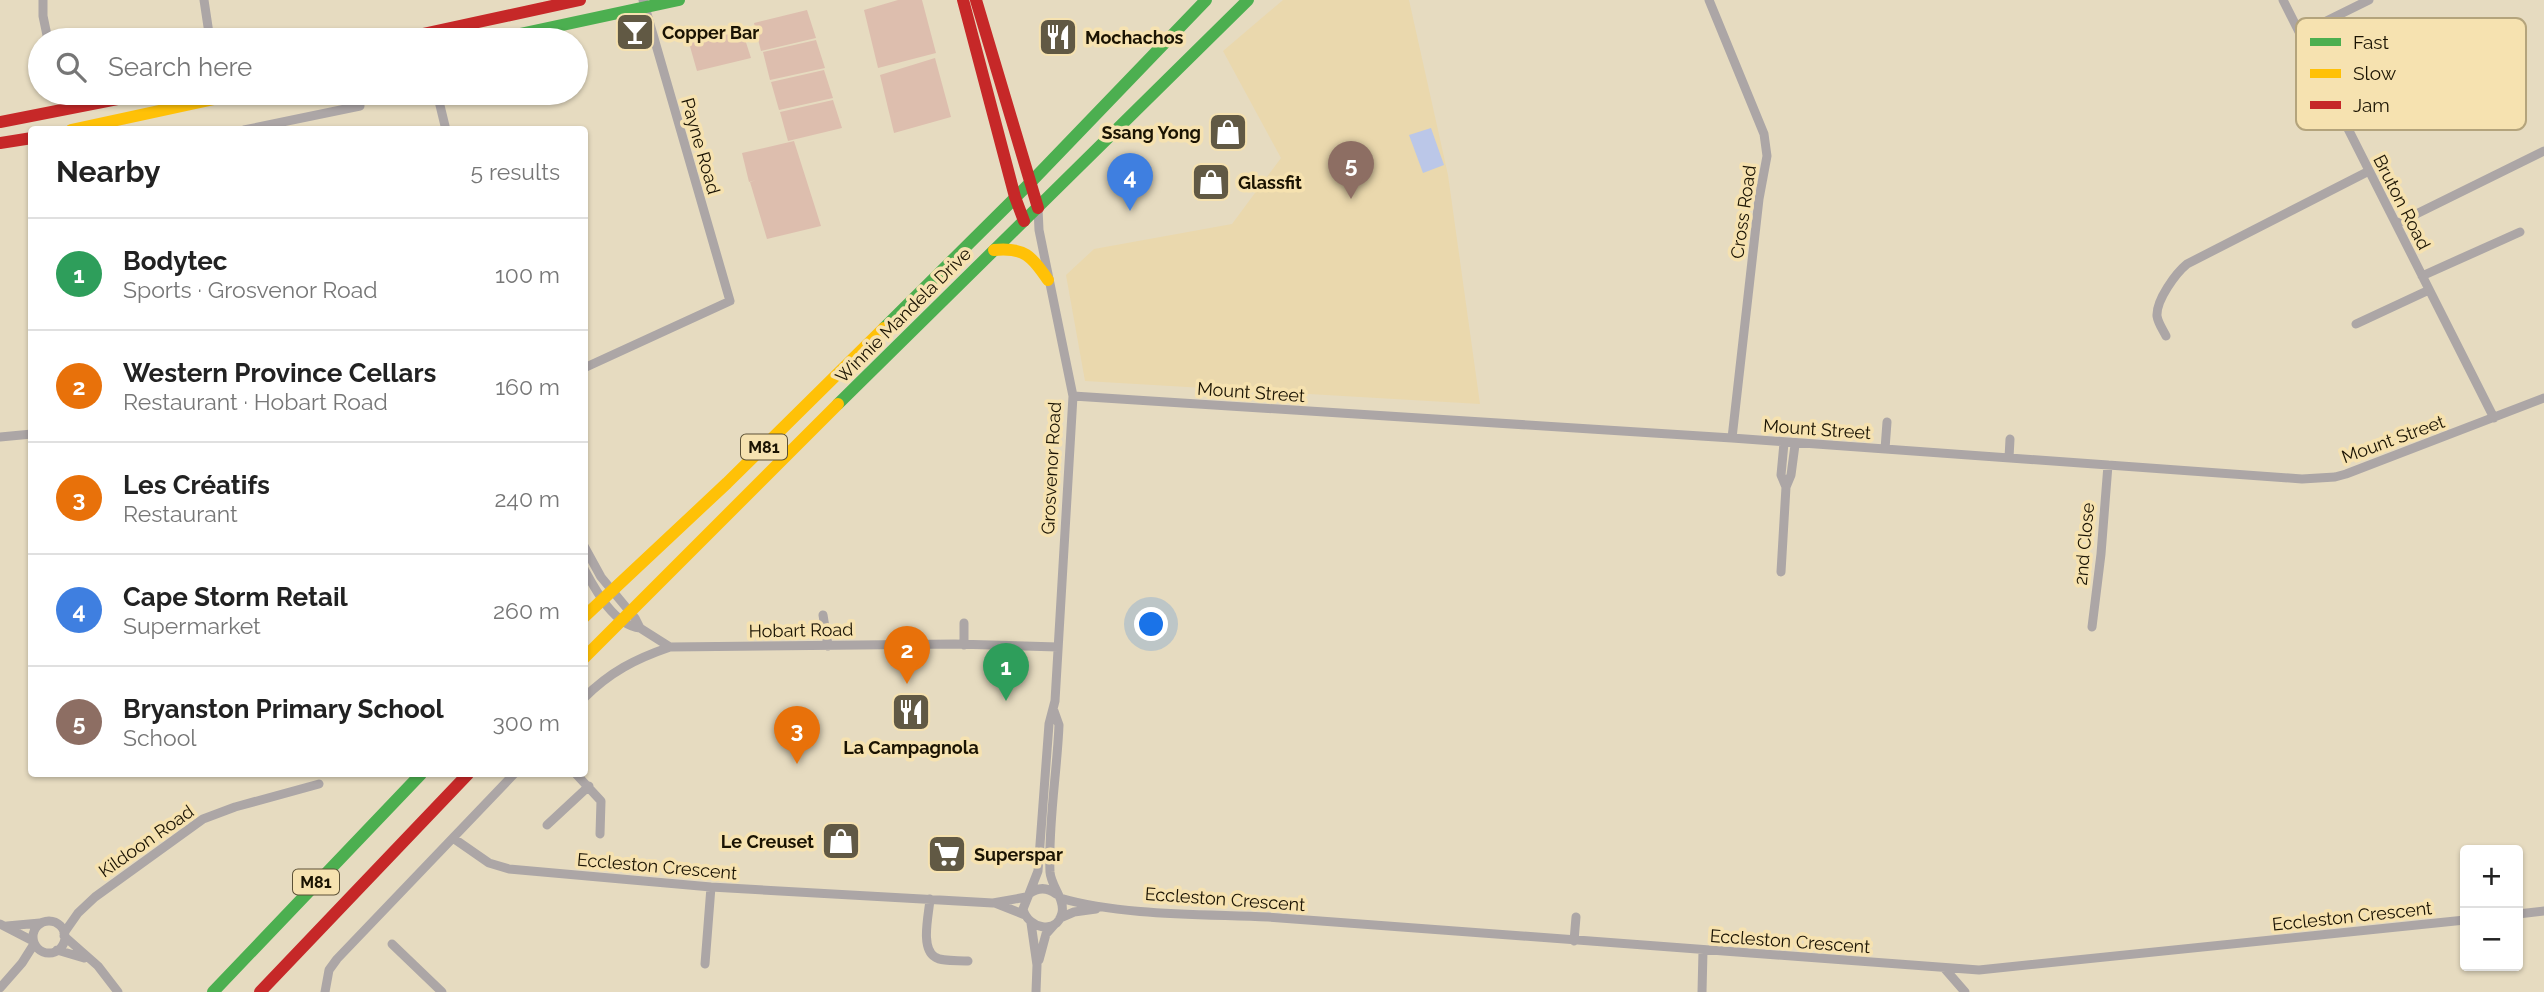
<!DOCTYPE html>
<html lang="en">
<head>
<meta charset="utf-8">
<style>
	body { margin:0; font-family:Raleway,sans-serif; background:#f6f6f6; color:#222 }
	.controls { position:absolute; right:21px; bottom:21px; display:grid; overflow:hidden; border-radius:7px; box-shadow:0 2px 5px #0004 }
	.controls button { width:63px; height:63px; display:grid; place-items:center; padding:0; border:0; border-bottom:2px solid #e0e0e0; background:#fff; color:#222; font:35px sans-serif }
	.you { position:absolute; left:1152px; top:625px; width:24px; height:24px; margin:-18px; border:5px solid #fff; border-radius:50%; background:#1a73e8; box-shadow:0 0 0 10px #1a73e833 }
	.badge { display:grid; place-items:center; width:46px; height:46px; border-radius:50%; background:#2563eb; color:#fff; font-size:23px; font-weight:700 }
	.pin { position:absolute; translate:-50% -58px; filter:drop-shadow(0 2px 4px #0008) }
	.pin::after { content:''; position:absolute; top:37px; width:24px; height:21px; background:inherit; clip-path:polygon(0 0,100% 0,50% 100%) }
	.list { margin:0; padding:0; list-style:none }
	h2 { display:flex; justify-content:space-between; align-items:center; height:91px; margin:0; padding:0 28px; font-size:30px }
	h2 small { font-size:23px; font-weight:400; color:#767676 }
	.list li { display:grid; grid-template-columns:46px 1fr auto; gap:21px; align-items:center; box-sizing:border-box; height:112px; padding:0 28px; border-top:2px solid #e0e0e0 }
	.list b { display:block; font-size:26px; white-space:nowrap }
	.list p { margin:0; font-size:23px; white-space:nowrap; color:#767676 }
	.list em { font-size:23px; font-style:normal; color:#767676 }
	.icon { flex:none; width:38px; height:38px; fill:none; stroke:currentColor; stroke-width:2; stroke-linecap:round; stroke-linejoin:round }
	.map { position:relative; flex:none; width:2544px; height:992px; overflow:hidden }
	.search { position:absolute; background:#fff; box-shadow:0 2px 5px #0004; left:28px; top:28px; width:560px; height:77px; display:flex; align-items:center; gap:18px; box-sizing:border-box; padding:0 24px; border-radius:38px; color:#767676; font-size:26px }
	.panel { position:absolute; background:#fff; box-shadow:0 2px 5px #0004; left:28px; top:126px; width:560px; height:651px; border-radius:7px }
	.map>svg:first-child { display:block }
</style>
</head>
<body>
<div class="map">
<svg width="2544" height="992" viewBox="0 0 2544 992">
	<rect width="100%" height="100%" fill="#e6dbc0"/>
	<path fill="#ead8ad" d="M1283,0H1409L1448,175L1480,404L1085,381L1066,275L1094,249L1232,224L1281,158L1223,51Z"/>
	<path fill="#ddbeae" d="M898,0H922L936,53L878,68L864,10Z
		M807,10L816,38L761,51L754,23Z
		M742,30L751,58L697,71L689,43Z
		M816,40L825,68L770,80L763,52Z
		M935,58L951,117L894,133L880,75Z
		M824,70L833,98L779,110L771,82Z
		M833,100L842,128L788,141L780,112Z
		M794,141L821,226L767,239L750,182L756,180L749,182L742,153Z"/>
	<path fill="#bbc7e8" d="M1431,128L1444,165L1423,173L1409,135Z"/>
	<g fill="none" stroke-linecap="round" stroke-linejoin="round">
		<path stroke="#aca6a6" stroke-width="9" d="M43,0V16L48,40
			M204,0L210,40
			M1709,0L1764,134L1767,156L1759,199L1732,438
			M2283,0L2494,418
			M2300,34L2369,0
			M437,93L446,130
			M244,130L360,106
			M2396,224L2544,151
			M2422,276L2520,232
			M2356,324L2429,290
			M2166,336C2163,330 2158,323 2157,316C2156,300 2176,273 2187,264L2369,171
			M584,368L730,301L643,0
			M1073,396L1732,438L2302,479L2335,477L2346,474L2544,398
			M0,437L32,434
			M1784,443L1781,475L1786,487
			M1885,449L1887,422
			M2009,458L2010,439
			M584,546L601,577L635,618L640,628L670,647
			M584,569C596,591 614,625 640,628
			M1781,572L1786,487L1791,475L1795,445
			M823,615L828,646
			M964,623V645
			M2092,627L2101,554L2108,465
			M584,698C610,672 635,659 670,647L955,644L1058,647
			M1054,711L1059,725C1057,774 1048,823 1050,872C1051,886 1065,899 1062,913C1057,935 1028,929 1023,909L1029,894C1038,887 1047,887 1056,894
			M576,774L601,801L600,834
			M547,825L589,786
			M453,838L489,863L509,869L711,887L993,903L1026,897
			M1029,894L1038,871L1049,724L1055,701L1073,396L1039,230L1038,208
			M1060,898C1122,916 1203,914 1268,917L1979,970L2465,920
			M930,899C929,914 920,948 935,957C942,962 958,960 968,961
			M995,903L1025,915
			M2518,914L2544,911
			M1060,918L1074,912L1096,909
			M33 937a16 16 0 1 1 32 0a16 16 0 1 1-32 0Z
			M1031,923L1037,965L1036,992
			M0,924L33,941
			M7,926L40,923
			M64,933L78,913L95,897L203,819L235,807L319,784
			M64,936L98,966L118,992
			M1574,941L1576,917
			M392,944L442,992
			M57,950L84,958
			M1039,960L1046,934L1054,925
			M705,964L711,887
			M1945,969L1965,992
			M0,988L22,963L34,944
			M325,992L329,970L337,959L514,774
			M1702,992L1703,951"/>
		<path stroke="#4caf50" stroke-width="12" d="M492,40L679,0
			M884,328L1029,184L1206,0
			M838,404L1248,0
			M213,992L421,774"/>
		<path stroke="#ffc107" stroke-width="12" d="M71,130L242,93
			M994,250C1024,247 1032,256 1048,280
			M584,617L727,483L884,328
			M584,658L838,404"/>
		<path stroke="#c62828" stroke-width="12" d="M963,0L1015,197L1024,221
			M976,0L1038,208
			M395,40L580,0
			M0,122L148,93
			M0,143L32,138
			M260,992L468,774"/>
	</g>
	<defs>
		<g id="bar-square" transform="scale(2.0125)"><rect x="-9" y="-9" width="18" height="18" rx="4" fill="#615944" stroke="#f6e2b0"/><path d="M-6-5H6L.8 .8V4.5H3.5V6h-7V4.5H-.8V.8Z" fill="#fff"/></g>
		<g id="restaurant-square" transform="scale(2.0125)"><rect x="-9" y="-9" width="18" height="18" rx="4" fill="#615944" stroke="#f6e2b0"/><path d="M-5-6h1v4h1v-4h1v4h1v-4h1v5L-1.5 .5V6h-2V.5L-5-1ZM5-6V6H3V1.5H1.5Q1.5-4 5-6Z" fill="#fff"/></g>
		<g id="shop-square" transform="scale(2.0125)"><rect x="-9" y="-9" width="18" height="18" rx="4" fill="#615944" stroke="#f6e2b0"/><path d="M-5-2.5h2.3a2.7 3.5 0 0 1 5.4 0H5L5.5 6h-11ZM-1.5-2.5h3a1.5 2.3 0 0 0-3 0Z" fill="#fff"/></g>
		<g id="supermarket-square" transform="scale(2.0125)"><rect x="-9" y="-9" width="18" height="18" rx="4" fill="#615944" stroke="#f6e2b0"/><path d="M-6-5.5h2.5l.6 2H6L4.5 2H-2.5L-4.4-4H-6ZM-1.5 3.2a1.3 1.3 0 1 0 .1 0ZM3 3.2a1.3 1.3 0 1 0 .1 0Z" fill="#fff"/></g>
	</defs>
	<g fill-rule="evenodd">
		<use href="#bar-square" x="635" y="32"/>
		<use href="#restaurant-square" x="1058" y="37"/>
		<use href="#shop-square" x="1228" y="132"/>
		<use href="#shop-square" x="1211" y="182"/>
		<use href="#restaurant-square" x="911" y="712"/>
		<use href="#shop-square" x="841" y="841"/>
		<use href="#supermarket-square" x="947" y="854"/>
	</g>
	<g text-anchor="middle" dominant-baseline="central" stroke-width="7" stroke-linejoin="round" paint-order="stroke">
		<g fill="#f6e2b0" stroke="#5c5136" stroke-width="2">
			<rect x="741" y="434.5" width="46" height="25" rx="5"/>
			<rect x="293" y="869.5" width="46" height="25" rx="5"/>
		</g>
		<g font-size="16" font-weight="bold" fill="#1a1302">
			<text x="764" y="447">M81</text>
			<text x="316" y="882">M81</text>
		</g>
		<g font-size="18" font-weight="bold" fill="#1a1302" stroke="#f6e2b0" text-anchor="start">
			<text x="662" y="32">Copper Bar</text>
			<text x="1085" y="37">Mochachos</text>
			<text x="1201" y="132" text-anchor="end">Ssang Yong</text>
			<text x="1238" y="182">Glassfit</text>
			<text x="911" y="747" text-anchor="middle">La Campagnola</text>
			<text x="814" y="841" text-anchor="end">Le Creuset</text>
			<text x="974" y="854">Superspar</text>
		</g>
		<g font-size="18" fill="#1a1302" stroke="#f6e2b0">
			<text transform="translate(701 146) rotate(74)">Payne Road</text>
			<text transform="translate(2402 202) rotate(63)">Bruton Road</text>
			<text transform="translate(1743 212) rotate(-82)">Cross Road</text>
			<text transform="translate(903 315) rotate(-45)">Winnie Mandela Drive</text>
			<text transform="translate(1251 392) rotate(4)">Mount Street</text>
			<text transform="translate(1817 429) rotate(4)">Mount Street</text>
			<text transform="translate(2393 439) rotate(-20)">Mount Street</text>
			<text transform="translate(1051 468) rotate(-87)">Grosvenor Road</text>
			<text transform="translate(2084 544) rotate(-85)">2nd Close</text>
			<text transform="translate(801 630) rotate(-1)">Hobart Road</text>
			<text transform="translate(146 841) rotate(-35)">Kildoon Road</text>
			<text transform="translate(657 866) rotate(5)">Eccleston Crescent</text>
			<text transform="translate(1225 899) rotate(4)">Eccleston Crescent</text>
			<text transform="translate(2352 916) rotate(-6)">Eccleston Crescent</text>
			<text transform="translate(1790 941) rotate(4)">Eccleston Crescent</text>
		</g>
	</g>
	<rect x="2296" y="18" width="230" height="112" rx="10" fill="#f6e2b0" stroke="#b4a47c" stroke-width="2"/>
	<rect x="2310" y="38" width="31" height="8" fill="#4caf50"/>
	<rect x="2310" y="69" width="31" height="9" fill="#ffc107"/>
	<rect x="2310" y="101" width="31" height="8" fill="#c62828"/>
	<g font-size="19" fill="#1a1302">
		<text x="2353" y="49">Fast</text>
		<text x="2353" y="80">Slow</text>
		<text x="2353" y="112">Jam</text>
	</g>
</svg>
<div class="controls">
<button>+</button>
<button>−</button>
</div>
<div class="you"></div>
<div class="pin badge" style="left:1006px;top:701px;background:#2e9e5b">1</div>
<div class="pin badge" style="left:907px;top:684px;background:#e8710a">2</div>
<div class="pin badge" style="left:797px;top:764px;background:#e8710a">3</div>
<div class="pin badge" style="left:1130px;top:211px;background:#3f7fe0">4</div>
<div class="pin badge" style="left:1351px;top:199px;background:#8d6e63">5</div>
<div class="search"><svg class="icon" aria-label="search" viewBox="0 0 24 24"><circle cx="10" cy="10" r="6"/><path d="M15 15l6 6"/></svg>Search here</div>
<section class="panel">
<h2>Nearby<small>5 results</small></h2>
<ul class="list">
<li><span class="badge" style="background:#2e9e5b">1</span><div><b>Bodytec</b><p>Sports · Grosvenor Road</p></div><em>100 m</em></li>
<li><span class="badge" style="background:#e8710a">2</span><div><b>Western Province Cellars</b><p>Restaurant · Hobart Road</p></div><em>160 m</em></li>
<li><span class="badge" style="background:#e8710a">3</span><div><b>Les Créatifs</b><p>Restaurant</p></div><em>240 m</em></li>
<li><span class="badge" style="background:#3f7fe0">4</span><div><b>Cape Storm Retail</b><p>Supermarket</p></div><em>260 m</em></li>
<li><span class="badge" style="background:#8d6e63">5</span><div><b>Bryanston Primary School</b><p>School</p></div><em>300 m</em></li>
</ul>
</section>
</div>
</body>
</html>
